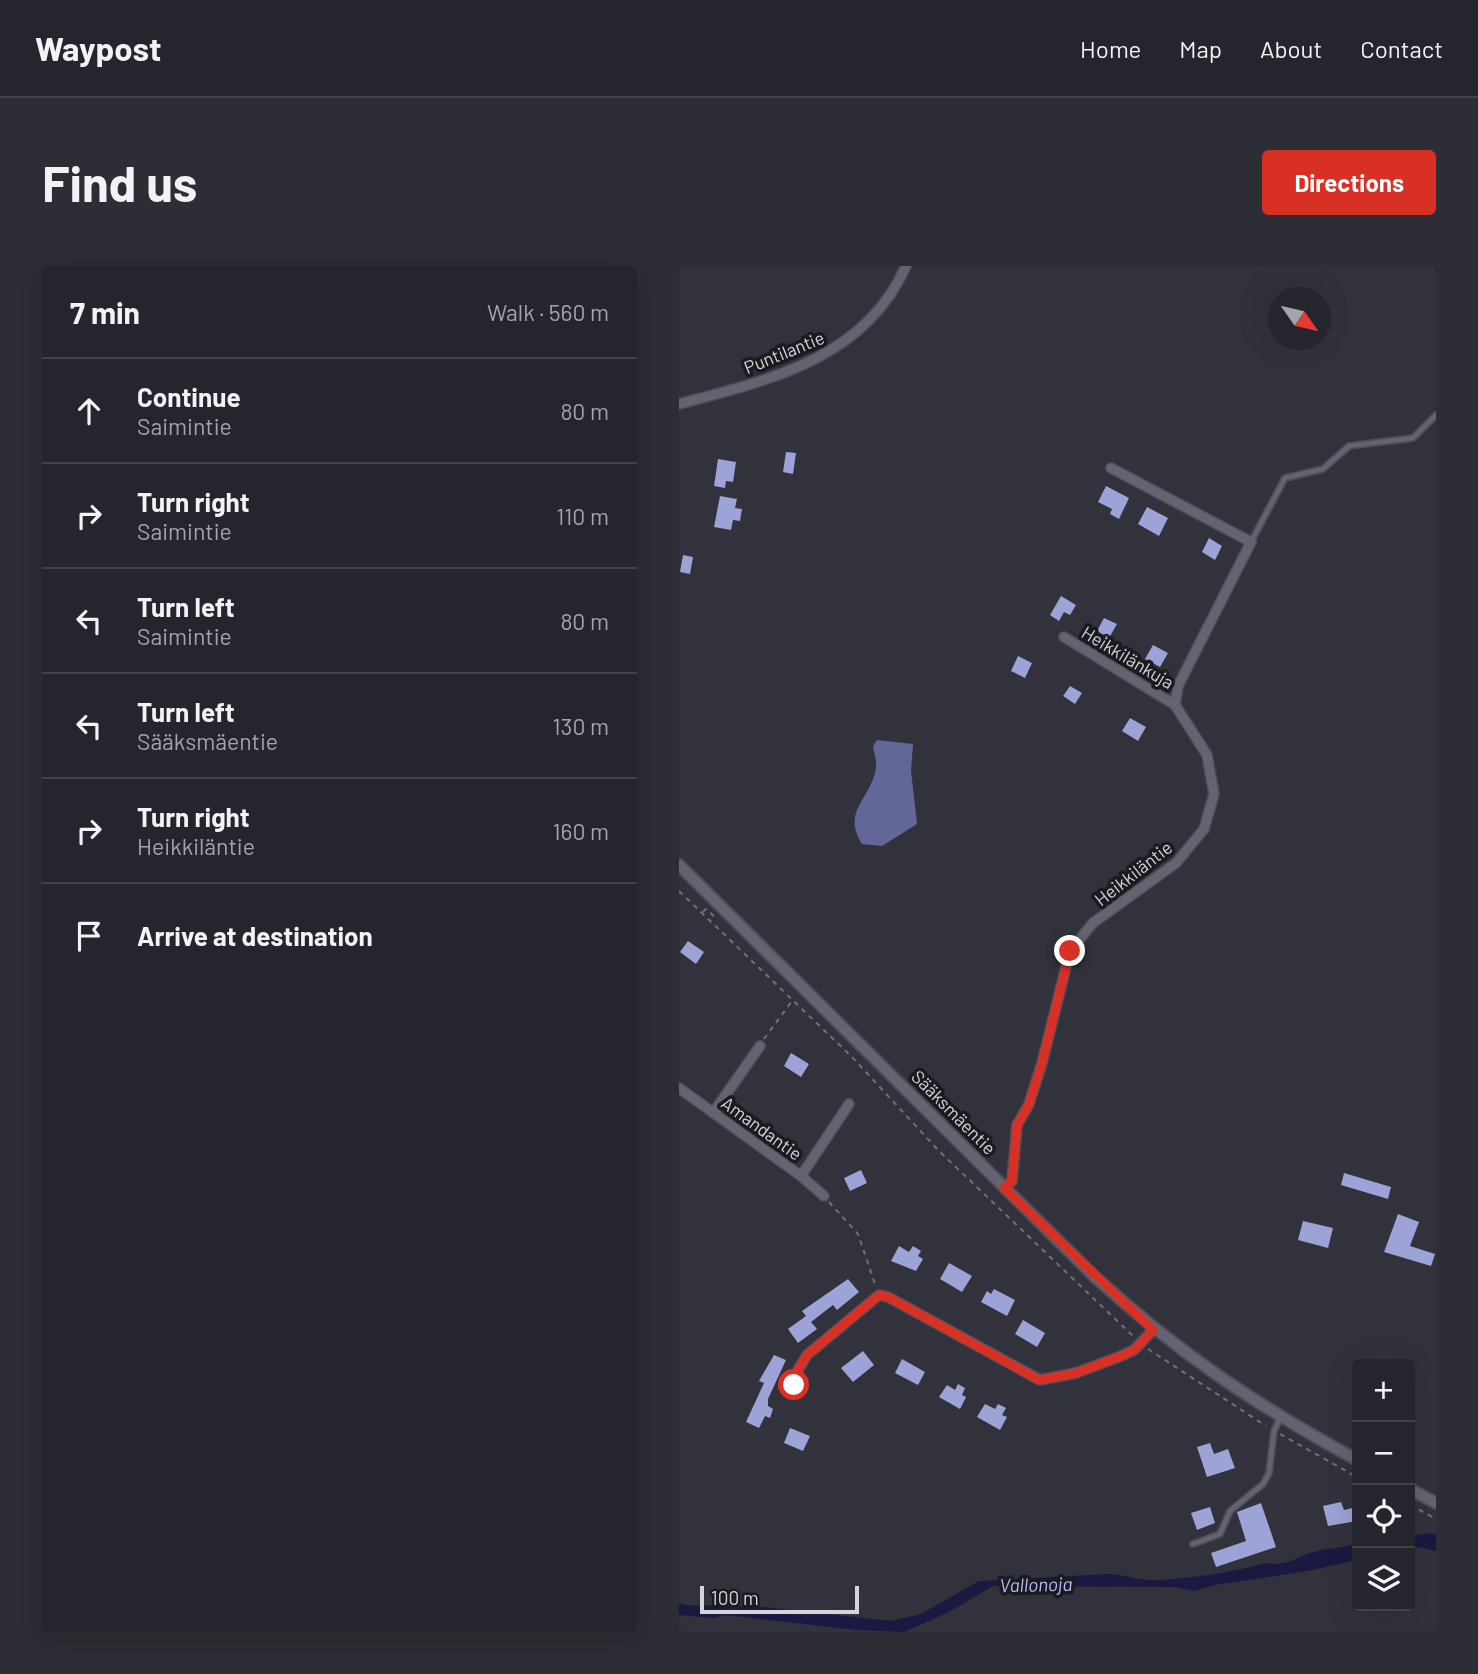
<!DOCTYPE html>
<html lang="en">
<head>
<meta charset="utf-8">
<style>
	body { margin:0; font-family:Barlow,sans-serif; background:#2d2e35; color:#f1f3f6 }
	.controls { position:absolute; right:21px; bottom:21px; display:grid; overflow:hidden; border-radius:7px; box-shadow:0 7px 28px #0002 }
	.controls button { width:63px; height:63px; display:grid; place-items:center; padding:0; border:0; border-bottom:2px solid #424349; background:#25262d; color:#f1f3f6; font:35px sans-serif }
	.compass { position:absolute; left:589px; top:21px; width:63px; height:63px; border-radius:50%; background:#25262d; box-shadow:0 7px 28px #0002; rotate:124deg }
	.scale { position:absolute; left:21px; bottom:18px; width:159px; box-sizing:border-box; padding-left:7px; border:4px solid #d4d5db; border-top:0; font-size:19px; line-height:24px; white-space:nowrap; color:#d4d5db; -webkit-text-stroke:5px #1a1b1f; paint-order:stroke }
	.stop { position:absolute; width:21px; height:21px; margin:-16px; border:5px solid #d93025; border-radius:50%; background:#fff }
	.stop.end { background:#d93025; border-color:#fff; box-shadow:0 2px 7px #0008 }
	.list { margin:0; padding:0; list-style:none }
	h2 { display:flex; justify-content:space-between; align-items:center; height:91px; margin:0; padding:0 28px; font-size:30px }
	h2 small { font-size:23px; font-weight:400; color:#a3a5aa }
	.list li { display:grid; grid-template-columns:46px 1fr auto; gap:21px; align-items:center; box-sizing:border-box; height:105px; padding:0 28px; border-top:2px solid #424349 }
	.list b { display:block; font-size:26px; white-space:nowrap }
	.list p { margin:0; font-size:23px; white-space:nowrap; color:#a3a5aa }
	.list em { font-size:23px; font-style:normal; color:#a3a5aa }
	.icon { flex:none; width:38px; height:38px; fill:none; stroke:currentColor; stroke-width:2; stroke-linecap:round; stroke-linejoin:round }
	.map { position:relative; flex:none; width:757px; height:1366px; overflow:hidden; border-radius:7px }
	header { display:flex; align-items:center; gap:42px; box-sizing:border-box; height:98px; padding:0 35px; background:#25262d; border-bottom:2px solid #424349 }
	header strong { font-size:33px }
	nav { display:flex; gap:38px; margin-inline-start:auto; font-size:24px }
	.intro { display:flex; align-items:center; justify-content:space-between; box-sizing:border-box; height:168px; padding:0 42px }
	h1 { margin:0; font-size:49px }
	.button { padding:18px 32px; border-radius:7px; background:#d93025; color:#fff; font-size:24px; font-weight:700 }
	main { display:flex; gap:42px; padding:0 42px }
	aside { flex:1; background:#25262d; border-radius:7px; box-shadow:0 7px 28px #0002 }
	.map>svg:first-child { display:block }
</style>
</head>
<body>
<header>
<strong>Waypost</strong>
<nav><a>Home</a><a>Map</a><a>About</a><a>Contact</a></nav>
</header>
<div class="intro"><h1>Find us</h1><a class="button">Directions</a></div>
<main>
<aside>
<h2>7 min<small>Walk · 560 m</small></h2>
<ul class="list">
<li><svg class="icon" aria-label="ahead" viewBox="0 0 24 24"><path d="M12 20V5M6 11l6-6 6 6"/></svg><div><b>Continue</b><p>Saimintie</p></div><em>80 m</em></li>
<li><svg class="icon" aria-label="right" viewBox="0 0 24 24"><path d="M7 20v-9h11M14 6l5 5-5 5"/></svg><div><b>Turn right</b><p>Saimintie</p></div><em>110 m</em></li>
<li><svg class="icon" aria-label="left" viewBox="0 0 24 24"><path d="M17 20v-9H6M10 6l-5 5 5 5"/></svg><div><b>Turn left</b><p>Saimintie</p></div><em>80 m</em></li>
<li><svg class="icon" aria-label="left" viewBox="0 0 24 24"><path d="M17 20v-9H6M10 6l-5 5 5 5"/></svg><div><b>Turn left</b><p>Sääksmäentie</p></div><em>130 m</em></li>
<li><svg class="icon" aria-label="right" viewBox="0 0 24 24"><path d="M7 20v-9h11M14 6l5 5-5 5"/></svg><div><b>Turn right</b><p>Heikkiläntie</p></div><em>160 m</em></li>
<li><svg class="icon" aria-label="arrive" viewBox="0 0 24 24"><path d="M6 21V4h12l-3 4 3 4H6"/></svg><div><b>Arrive at destination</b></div></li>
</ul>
</aside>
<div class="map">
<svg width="757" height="1366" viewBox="0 0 757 1366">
	<rect width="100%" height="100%" fill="#31323c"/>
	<path fill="#636798" d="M198,474L234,478L232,505L238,558L203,580L183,578C162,545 192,533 197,502C198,495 195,487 194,480Z"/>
	<path fill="#1a1942" d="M753,1267L757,1269V1285L740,1281L731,1283V1270Z
		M678,1277V1294L629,1305L536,1319L516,1325L495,1321L314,1320L272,1345L225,1366L177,1364L47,1349L34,1352L0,1349V1336L5,1339L84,1341L212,1355L242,1348L300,1315L428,1308C443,1308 456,1314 471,1314C506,1314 553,1306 587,1297C609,1301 616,1291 634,1286C649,1282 664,1282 678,1277Z"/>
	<path fill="#9da2d7" d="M107,186L117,187L114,208L104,206Z
		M39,193L57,196L54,216L47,215L46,222L35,220Z
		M427,220L450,232L440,253L431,248L433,243L419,236Z
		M41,230L58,233L56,242L63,243L61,255L54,254L52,264L35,261Z
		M468,241L489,252L480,270L459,258Z
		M530,272L543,280L536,294L523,286Z
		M4,289L14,291L11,308L1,306Z
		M382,330L397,339L391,349L385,346L380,355L371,349Z
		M425,352L438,358L430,372L418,365Z
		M474,379L489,387L481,401L466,393Z
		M339,390L353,397L346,412L332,405Z
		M391,420L403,427L396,438L384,430Z
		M451,452L467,461L459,475L443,465Z
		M9,675L25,686L17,698L1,686Z
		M112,787L130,798L122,811L105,800Z
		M182,904L188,917L171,925L165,912Z
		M665,907L712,921L709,933L662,919Z
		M719,948L740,956L731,980L756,988L752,1000L705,986Z
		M624,955L654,962L649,982L619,974Z
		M220,980L230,986L234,980L242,985L239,990L244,993L237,1005L212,995Z
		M270,997L293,1010L283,1026L261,1013Z
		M169,1013L180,1026L158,1044L154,1039L132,1056L138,1063L119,1077L109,1063L127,1050L123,1045Z
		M315,1023L336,1034L328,1050L302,1036L308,1025L312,1028Z
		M344,1054L366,1067L358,1081L336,1068Z
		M184,1085L195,1099L174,1116L162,1102Z
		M95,1089L107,1094L89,1133V1140L94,1143L91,1152L86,1150L80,1162L67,1156L85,1117L80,1115Z
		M223,1093L246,1106L239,1119L216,1107Z
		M279,1118L286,1122L283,1129L287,1131L281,1143L260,1131L268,1119L276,1124Z
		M306,1138L316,1143L319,1138L327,1142L323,1149L328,1151L321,1164L298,1151Z
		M111,1162L131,1170L124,1185L105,1177Z
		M531,1177L535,1188L549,1183L556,1202L528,1211L518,1181Z
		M662,1236L665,1244L678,1241V1255L649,1260L644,1240Z
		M582,1237L597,1281L537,1301L532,1287L567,1275L558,1246Z
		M531,1241L536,1257L518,1264L512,1247Z"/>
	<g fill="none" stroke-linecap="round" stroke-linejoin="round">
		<g stroke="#4d4e57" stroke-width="8">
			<path id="service" d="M572,276L606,212L644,203L670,180L734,172L757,149
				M514,1278L541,1268L551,1245L584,1218L590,1207L595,1165L601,1152"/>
		</g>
		<g stroke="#4d4e57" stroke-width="12">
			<path id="minor" d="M0,138C90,114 186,93 227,0
				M385,371L496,439
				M0,822L122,910L145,930
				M34,847L81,780
				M122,910L170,838
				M325,922L333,915L338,859L350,838L363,797L391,685L414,657L497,597L525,563L535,528L528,489L496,439L499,420L572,276L432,202
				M115,1119L119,1104L128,1089L200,1029L209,1031L361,1114L397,1107L442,1090L455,1084L474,1064"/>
		</g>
		<g stroke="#4d4e57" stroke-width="14">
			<path id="tertiary" d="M0,599L416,1011C502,1089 577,1139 678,1194
				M731,1223L757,1237"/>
		</g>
		<path stroke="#70717a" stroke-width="2" stroke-dasharray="5 5" stroke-linecap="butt" d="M0,625L173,791L259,884L454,1070
			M24,646L27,643L37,652
			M85,773L113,735
			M150,936L179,968L196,1018
			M469,1083L587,1160
			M601,1168L678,1211
			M731,1239L757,1253"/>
		<use href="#service" stroke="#636470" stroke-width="4.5"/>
		<use href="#minor" stroke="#636470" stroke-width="9"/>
		<use href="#tertiary" stroke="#636470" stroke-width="10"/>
	</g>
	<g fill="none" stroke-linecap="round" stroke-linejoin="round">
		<path stroke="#d93025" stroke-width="9" d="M115,1119L119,1104L128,1089L200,1029L209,1031L360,1114L397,1107L442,1090L455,1084L474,1064L325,922L333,915L338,859L350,838L363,797L391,685"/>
	</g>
	<g text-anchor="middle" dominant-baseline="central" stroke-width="7" stroke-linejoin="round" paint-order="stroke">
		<g font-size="18" fill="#d4d5db" stroke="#1a1b1f">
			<text transform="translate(105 86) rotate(-22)">Puntilantie</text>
			<text transform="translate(449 391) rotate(31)">Heikkilänkuja</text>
			<text transform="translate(454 607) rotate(-38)">Heikkiläntie</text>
			<text transform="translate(275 846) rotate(45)">Sääksmäentie</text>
			<text transform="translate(83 862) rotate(36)">Amandantie</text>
		</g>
		<g font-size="19" font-style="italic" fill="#b7bcf8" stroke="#1a1b1f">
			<text transform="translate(357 1318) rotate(-1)">Vallonoja</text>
		</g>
	</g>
</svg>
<div class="controls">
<button>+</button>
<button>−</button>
<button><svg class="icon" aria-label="locate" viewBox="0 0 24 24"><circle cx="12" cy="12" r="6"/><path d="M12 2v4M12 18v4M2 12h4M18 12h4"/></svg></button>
<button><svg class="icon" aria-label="layers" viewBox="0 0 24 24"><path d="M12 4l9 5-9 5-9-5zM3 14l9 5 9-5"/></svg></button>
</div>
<svg class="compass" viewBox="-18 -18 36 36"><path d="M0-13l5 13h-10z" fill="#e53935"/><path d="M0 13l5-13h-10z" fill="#a3a5aa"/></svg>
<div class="scale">100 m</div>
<div class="stop" style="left:115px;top:1119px"></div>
<div class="stop end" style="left:391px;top:685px"></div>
</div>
</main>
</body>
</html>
